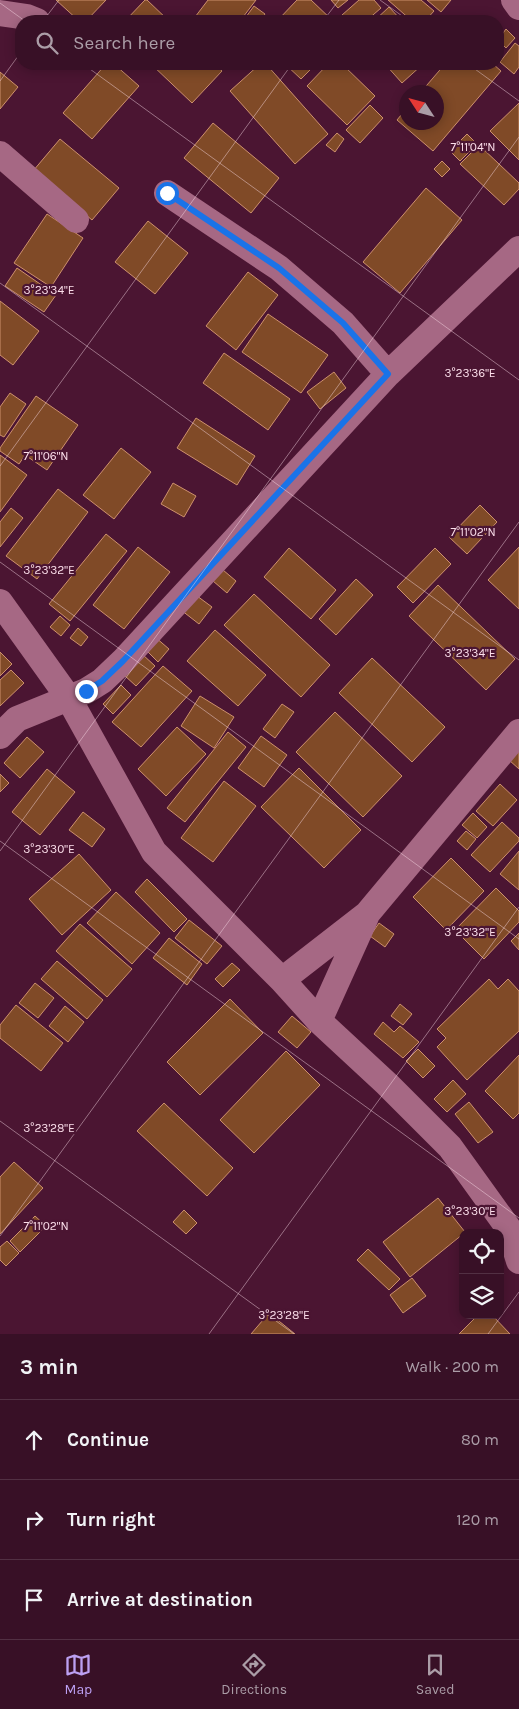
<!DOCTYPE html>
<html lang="en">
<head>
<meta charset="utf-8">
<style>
	body { margin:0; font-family:Karla,sans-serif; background:#3f192e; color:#f1f3f6 }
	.controls { position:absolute; right:15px; bottom:15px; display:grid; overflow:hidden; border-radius:10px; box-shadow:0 2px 12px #0003 }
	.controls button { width:45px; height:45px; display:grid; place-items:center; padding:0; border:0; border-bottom:1px solid #523043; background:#381026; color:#f1f3f6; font:25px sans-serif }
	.compass { position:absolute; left:399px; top:85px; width:45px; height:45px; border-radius:50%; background:#381026; box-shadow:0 2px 12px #0003; rotate:306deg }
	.stop { position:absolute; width:15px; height:15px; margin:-11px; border:4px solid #1a73e8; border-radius:50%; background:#fff }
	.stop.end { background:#1a73e8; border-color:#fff; box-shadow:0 1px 5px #0008 }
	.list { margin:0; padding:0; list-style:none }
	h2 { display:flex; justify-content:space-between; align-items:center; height:65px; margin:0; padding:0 20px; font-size:21px }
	h2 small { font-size:16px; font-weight:400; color:#ab9da7 }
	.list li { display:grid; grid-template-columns:32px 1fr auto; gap:15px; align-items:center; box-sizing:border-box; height:80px; padding:0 20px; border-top:1px solid #523043 }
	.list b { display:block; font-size:19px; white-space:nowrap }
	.list em { font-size:16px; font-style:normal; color:#ab9da7 }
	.icon { flex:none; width:28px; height:28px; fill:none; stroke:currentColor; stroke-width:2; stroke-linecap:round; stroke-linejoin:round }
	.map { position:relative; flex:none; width:519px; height:1334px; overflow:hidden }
	.search { position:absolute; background:#381026; box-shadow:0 2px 12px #0003; left:15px; right:15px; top:15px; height:55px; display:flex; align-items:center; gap:12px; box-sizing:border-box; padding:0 18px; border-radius:20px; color:#ab9da7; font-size:19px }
	.sheet { height:305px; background:#381026 }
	nav { display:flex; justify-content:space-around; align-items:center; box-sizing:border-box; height:70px; border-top:1px solid #523043; background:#381026; font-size:14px; color:#ab9da7 }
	nav a { display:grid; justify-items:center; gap:2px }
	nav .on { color:#bca0f2 }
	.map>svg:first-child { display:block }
</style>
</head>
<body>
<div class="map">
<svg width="519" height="1334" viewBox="0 0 519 1334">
	<rect width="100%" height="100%" fill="#4b1532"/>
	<path fill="#804a27" stroke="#cd906d" d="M56,0H106L86,21H79Z
		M145,0H147L169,21H125Z
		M208,0H256L240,21H192Z
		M297,0H311L333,21H277Z
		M331,0H348L338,8Z
		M359,0H374L381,8L366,21H348L342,15Z
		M388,0H421L434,11L425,21H412Z
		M427,0H451L441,12Z
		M254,6L265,14L260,21H243Z
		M389,7L402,21H374Z
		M506,29L515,38L506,48L498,40Z
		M515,43L519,46V67L514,74L500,62Z
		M106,64H114L139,86L92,139L63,113Z
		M151,64H214L222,71L192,103Z
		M260,64H266L328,134L295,164L230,91Z
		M285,64H316L301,79Z
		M328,64H342L375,96L347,125L307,86Z
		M385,64H423L402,83Z
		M445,64H493L501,71L433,151L397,120L406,109V122H436V92H421Z
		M0,72L18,87L0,109Z
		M519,103V160L490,131Z
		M370,105L383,118L360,143L346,130Z
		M213,123L279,178L251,213L184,158Z
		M337,133L344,139L335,152L326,145Z
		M467,134L477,144L460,161L450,151Z
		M60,139L119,188L92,220L33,171Z
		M479,145L519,183V189L504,205L460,164Z
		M442,161L450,169L442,177L434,169Z
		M426,188L462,220L400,293L363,262Z
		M47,214L83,238L51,287L14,263Z
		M148,221L188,253L155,294L115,262Z
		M17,268L56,295L44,312L5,286Z
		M248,272L278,295L236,350L206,326Z
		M0,301L39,331L13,365L0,355Z
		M268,314L328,355L301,393L242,352Z
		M224,353L290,399L268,430L203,383Z
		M334,372L346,388L320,409L307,392Z
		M10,393L26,404L4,437L0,435V407Z
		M36,396L78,425L47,470L25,455L19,464L0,451V448Z
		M196,418L255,456L237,485L177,448Z
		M121,448L151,472L114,519L83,495Z
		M0,455L27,475L0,512Z
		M173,483L196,496L184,517L161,504Z
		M58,489L88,512L37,579L6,556Z
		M480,505L497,522L467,554L449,537Z
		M11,508L23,518L0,547V522Z
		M106,534L127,551L70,621L49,604Z
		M138,547L170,572L124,629L93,605Z
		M519,547V609L488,580Z
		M289,548L336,590L311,619L264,577Z
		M435,548L451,564L413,603L397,587Z
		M223,570L236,581L227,593L213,581Z
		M356,579L373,595L336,635L319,619Z
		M438,585L515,659L486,690L409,616Z
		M193,593L212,607L199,624L181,610Z
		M254,594L330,665L301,697L224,625Z
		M60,616L70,625L61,636L50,627Z
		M78,628L88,637L81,646L70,638Z
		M215,630L266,675L238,706L187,661Z
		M155,637L169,649L158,662L145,649Z
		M0,652L12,664L0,676Z
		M142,654L155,666L136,686L124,675Z
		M372,658L445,727L412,762L339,693Z
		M163,666L192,691L141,747L112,722Z
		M11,670L24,683L0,706V680Z
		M121,685L131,695L113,714L103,704Z
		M200,696L234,717L214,748L181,726Z
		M282,704L294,712L275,738L263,729Z
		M335,712L402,776L363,817L296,752Z
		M177,727L206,754L166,796L138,769Z
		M228,732L246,747L185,822L167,808Z
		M261,736L287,755L264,787L238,768Z
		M27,737L44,752L20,778L4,763Z
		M519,751V769L509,760Z
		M299,768L361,830L324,868L261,807Z
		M47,769L75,792L40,835L12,812Z
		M0,774L9,783L0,792Z
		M224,781L256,806L213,862L181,838Z
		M500,784L517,800L493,826L476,811Z
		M83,812L105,829L92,847L69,830Z
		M473,813L487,827L477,838L462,825Z
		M502,822L519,838V841L490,872L471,855Z
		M466,831L476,839L467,850L457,841Z
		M519,851V890L500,874Z
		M79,854L111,890L62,935L29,899Z
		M451,858L484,891L446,930L413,897Z
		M147,879L187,919L174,932L135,892Z
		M496,888L519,911V922L484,959L455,930Z
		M116,892L160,933L132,964L87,923Z
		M189,920L222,946L207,964L175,938Z
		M379,923L394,934L385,947L370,936Z
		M80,924L132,969L107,997L56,951Z
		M519,933V950L511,941Z
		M169,938L202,964L187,985L153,958Z
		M57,961L103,1000L87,1019L41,979Z
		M232,963L240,970L223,987L215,979Z
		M489,979L498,989L508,979L519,991V1031L467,1080L437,1047L446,1038L437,1029Z
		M35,983L54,998L38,1018L19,1003Z
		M230,999L263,1033L200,1095L167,1062Z
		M400,1004L412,1014L403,1025L391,1016Z
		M16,1005L63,1043L41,1071L0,1038V1025Z
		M65,1006L84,1022L68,1042L49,1026Z
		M292,1016L311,1032L297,1048L278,1032Z
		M383,1022L394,1032L400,1026L419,1042L403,1058L374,1034Z
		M418,1049L435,1066L423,1078L406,1061Z
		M286,1051L320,1085L254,1153L220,1120Z
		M519,1055V1113L513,1119L485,1091Z
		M453,1080L466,1094L447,1112L434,1099Z
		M469,1102L493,1132L478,1143L455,1114Z
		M164,1103L233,1168L207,1196L137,1131Z
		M14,1162L43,1188L0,1234V1177Z
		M438,1198L465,1232L463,1233V1234L410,1277L383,1242Z
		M184,1210L197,1223L186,1234L173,1222Z
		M35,1216L46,1226L20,1252L10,1241Z
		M7,1241L19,1253L6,1266L0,1260V1247Z
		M368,1249L400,1279L389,1290L357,1260Z
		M412,1278L426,1296L403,1313L390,1295Z
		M269,1313L295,1334H251Z
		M478,1315H492L510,1334H459Z"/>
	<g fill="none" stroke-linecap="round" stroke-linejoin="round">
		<path stroke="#a66884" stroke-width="26" d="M514,0L519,7
			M0,13L27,17L37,21
			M0,154L76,220
			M167,193L279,268L343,323L388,374
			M0,602L68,697L154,852L282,980L319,1021L387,1084L450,1147L509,1229L519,1261
			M0,736L17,719L86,691L102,681L123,661L388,374L519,249
			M282,980L367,914L519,732
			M319,1021L366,917"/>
	</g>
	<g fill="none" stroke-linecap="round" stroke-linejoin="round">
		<path stroke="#1a73e8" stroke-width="6" d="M86,691L102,681L123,661L388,374L343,323L279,268L167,193"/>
	</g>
	<path fill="none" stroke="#fcdfeb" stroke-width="1" stroke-opacity="0.45" d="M380,0L409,21M0,3L25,21M43,21L59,0M323,21L339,0M83,64L519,380M468,64L519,101M0,81L21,52M0,283L519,660M0,466L292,64M0,562L519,939M0,841L519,1218M0,851L519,137M0,1121L294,1334M0,1236L519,522M209,1334L519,907M488,1334L519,1292"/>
	<g font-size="12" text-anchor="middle" fill="#fcdfeb" stroke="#4b1532" stroke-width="4.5" stroke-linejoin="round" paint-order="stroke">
		<text x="473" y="151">7°11'04"N</text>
		<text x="49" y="294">3°23'34"E</text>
		<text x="470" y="377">3°23'36"E</text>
		<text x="46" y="460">7°11'06"N</text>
		<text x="473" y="536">7°11'02"N</text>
		<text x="49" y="574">3°23'32"E</text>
		<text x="470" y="657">3°23'34"E</text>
		<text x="49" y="853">3°23'30"E</text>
		<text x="470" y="936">3°23'32"E</text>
		<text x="49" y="1132">3°23'28"E</text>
		<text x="470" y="1215">3°23'30"E</text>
		<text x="46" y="1230">7°11'02"N</text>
		<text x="284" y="1319">3°23'28"E</text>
	</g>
</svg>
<div class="controls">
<button><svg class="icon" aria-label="locate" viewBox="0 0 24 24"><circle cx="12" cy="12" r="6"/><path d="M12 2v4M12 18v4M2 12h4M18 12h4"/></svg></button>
<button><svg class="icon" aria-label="layers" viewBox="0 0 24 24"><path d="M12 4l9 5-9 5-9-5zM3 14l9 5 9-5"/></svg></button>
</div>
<svg class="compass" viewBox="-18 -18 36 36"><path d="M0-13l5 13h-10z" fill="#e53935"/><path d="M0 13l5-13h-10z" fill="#ab9da7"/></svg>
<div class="stop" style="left:167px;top:193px"></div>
<div class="stop end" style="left:86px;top:691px"></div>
<div class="search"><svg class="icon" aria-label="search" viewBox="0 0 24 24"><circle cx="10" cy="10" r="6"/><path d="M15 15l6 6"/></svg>Search here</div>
</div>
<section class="sheet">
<h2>3 min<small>Walk · 200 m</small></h2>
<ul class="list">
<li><svg class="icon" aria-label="ahead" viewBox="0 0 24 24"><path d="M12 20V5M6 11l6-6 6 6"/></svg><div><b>Continue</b></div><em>80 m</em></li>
<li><svg class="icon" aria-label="right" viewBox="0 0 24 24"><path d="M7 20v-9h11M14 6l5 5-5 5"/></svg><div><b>Turn right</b></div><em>120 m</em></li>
<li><svg class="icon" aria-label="arrive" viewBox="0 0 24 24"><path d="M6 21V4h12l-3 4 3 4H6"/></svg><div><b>Arrive at destination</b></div></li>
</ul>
</section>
<nav>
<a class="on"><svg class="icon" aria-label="map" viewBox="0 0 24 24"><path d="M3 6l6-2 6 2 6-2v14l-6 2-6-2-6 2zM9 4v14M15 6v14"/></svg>Map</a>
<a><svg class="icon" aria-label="directions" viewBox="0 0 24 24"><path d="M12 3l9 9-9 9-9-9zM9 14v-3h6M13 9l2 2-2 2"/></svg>Directions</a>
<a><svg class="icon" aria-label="saved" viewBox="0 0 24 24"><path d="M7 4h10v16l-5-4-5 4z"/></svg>Saved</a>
</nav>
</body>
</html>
